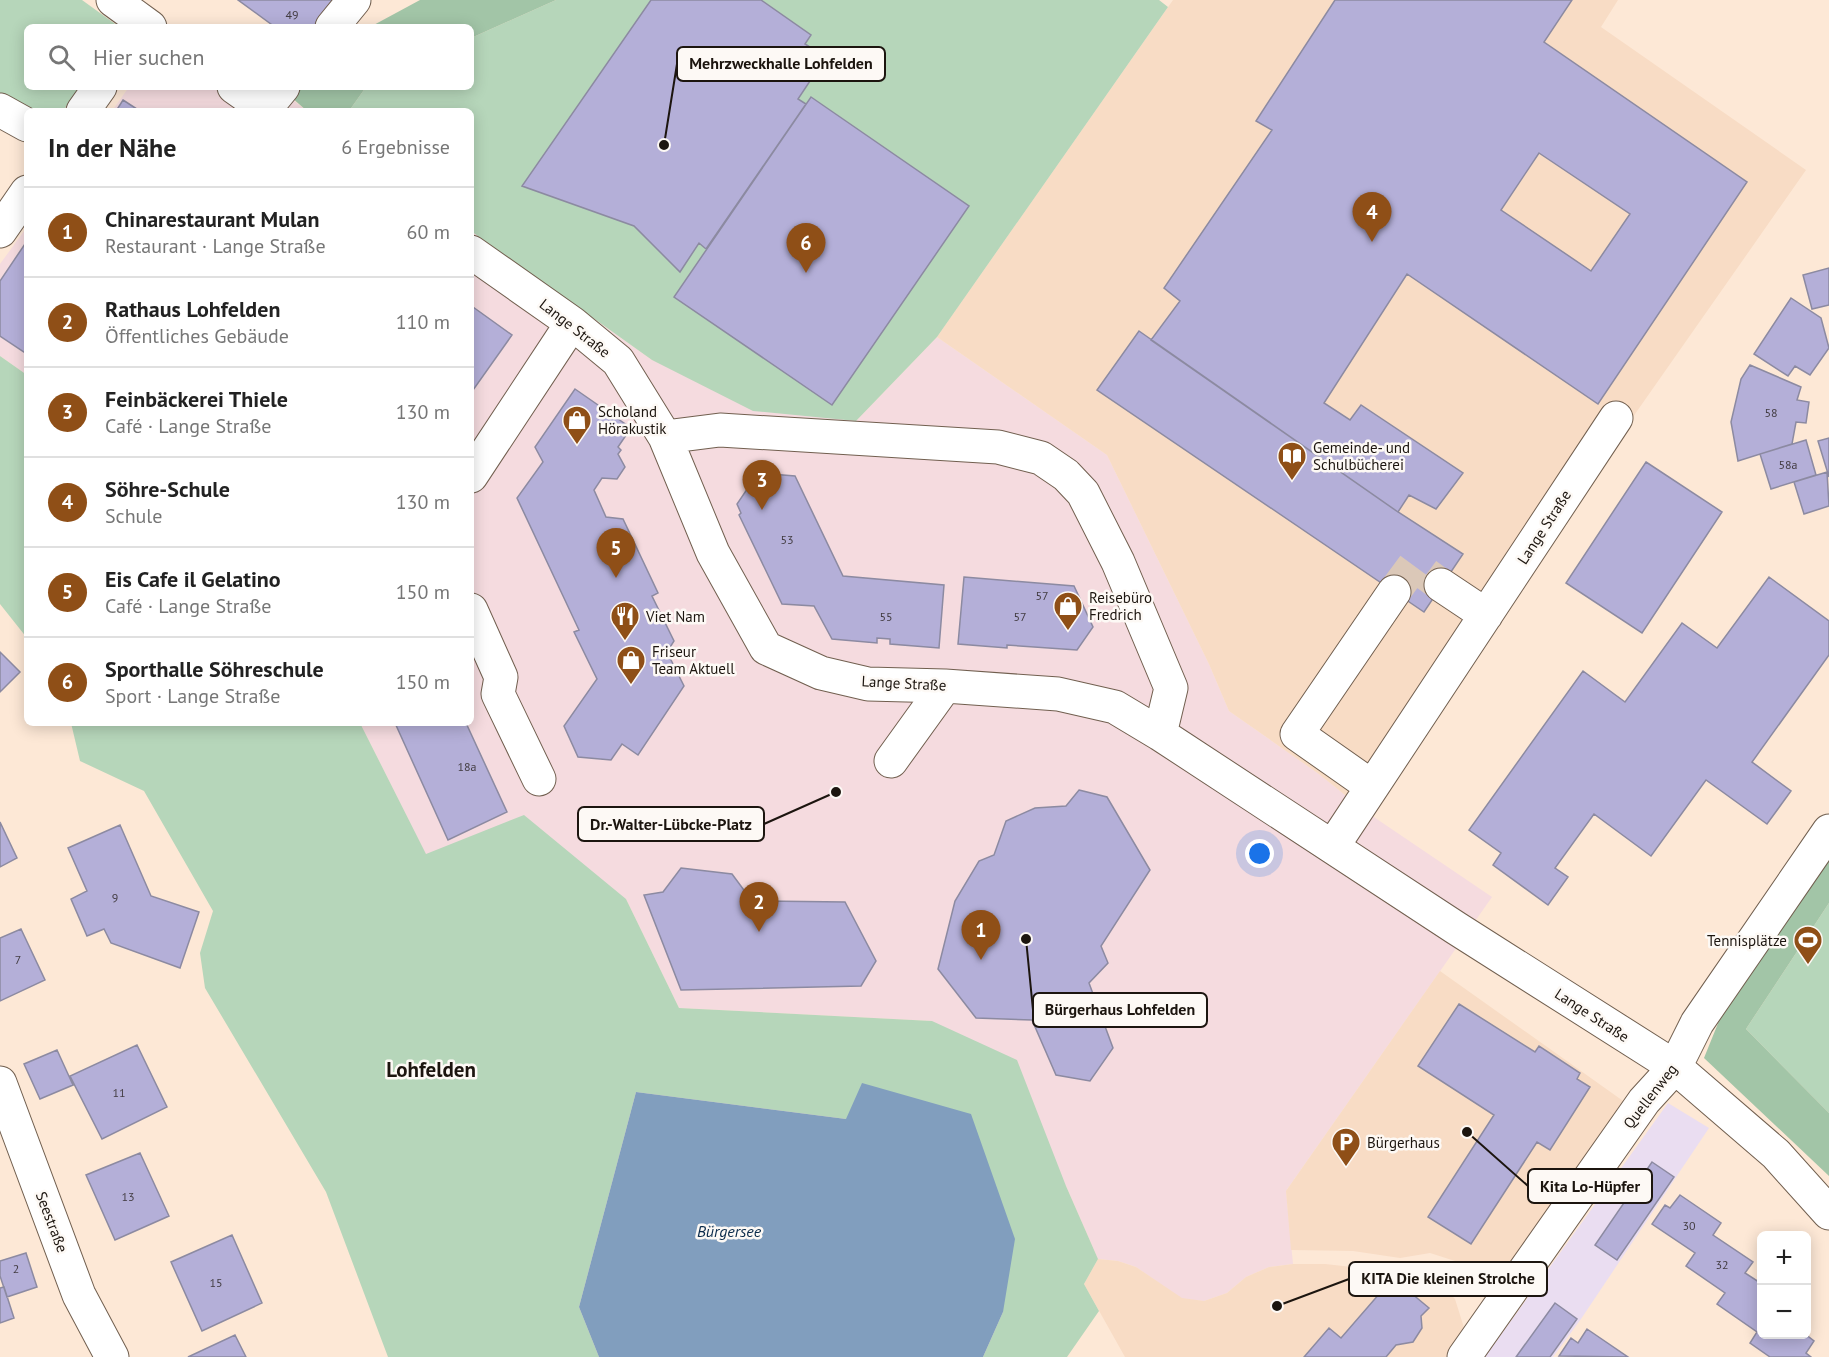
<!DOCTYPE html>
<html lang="de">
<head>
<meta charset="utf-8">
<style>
	body { margin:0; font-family:"PT Sans",sans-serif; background:#f6f6f6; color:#222 }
	.controls { position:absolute; right:18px; bottom:18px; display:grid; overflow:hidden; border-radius:9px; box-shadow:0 3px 15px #0003 }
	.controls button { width:54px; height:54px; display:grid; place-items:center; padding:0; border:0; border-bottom:2px solid #e0e0e0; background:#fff; color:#222; font:30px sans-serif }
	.you { position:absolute; left:1260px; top:854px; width:21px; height:21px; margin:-15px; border:4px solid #fff; border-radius:50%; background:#1a73e8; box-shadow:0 0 0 9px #1a73e833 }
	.badge { display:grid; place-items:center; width:39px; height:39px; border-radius:50%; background:#8f4f17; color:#fff; font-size:20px; font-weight:700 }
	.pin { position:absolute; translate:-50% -50px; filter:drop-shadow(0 2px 3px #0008) }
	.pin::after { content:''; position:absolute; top:32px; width:21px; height:18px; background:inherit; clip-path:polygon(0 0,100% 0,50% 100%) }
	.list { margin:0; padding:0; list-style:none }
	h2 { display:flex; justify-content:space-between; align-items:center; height:78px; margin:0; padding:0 24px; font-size:26px }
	h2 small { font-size:20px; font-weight:400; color:#767676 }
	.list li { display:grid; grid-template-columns:39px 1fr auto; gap:18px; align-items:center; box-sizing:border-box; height:90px; padding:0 24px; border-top:2px solid #e0e0e0 }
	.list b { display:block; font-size:22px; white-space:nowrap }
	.list p { margin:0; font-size:20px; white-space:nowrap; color:#767676 }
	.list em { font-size:20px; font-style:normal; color:#767676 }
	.icon { flex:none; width:33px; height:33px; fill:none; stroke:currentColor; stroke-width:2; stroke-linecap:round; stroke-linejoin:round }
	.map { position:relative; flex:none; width:1829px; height:1357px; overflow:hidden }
	.search { position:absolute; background:#fff; box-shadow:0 3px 15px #0003; left:24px; top:24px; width:450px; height:66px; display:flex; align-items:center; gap:15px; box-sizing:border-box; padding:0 21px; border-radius:9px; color:#767676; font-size:22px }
	.panel { position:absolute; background:#fff; box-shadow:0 3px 15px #0003; left:24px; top:108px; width:450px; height:618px; border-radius:9px }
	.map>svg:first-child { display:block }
</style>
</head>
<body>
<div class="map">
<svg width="1829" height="1357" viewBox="0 0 1829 1357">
	<rect width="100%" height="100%" fill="#fde8d6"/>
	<path fill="#f5dbdf" d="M129,87H276L307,111H112Z
		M27,227V375L0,356V264Z
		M471,231L652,360L856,421L937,337L1107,455L1209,664L1229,711L1319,774L1365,811L1492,897L1286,1191L1293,1264L1269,1267L1246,1277L1227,1293L1204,1301L1182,1299L1136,1267L1118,1261L1098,1259L1066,1186L932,1021L679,1008L626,899L426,855L360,723H471Z"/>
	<path fill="#eaddf1" d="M1668,1103L1709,1128L1581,1319L1553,1357H1485Z"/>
	<path fill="#f8dcc5" d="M1173,0H1618L1601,27L1806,170L1621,434L1365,811L1319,774L1229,711L1209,664L1107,455L937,337Z
		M1440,971L1626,1103L1499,1282L1477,1268L1430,1253L1400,1258L1353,1251L1291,1250L1286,1191Z
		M1098,1259L1118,1261L1136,1267L1182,1298L1204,1301L1227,1293L1246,1277L1269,1267L1293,1264H1325L1370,1269L1427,1270L1455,1299L1465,1331L1446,1357H1125L1084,1284Z"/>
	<path fill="#b6d6ba" d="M0,0H82L118,26L27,27V87H79L63,111H27L0,99Z
		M556,0H1159L1168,7L937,337L856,421L753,411L652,360L471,231V111H349L366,87H471V38Z
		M0,356L27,375V638L0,604Z
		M71,723H360L426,854L524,815L626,899L679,1008L932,1021L1017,1060L1066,1186L1098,1259L1084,1284L1099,1311L1067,1357H983L1003,1312L846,1119L636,1092L579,1307L599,1357H388L326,1192L205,988L200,953L213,911L144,791L80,761Z
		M1829,903V1113L1746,1029Z"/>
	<path fill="#a2c5a7" d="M420,0H556L471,38V27H370Z
		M299,87H366L349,111H307L291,97Z
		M1829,857V903L1746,1029L1829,1113V1176L1704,1058L1723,1011Z"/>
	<path fill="#819ebe" d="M862,1083L971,1114L1015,1239L1003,1312L983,1357H599L579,1307L636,1092L846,1119Z"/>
	<path fill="#b4afd8" stroke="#8c8aa1" stroke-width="1.5" fill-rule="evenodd" d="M238,0H338L318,27H275Z
		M651,0H761L811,35L805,44L826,57L798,99L806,104L706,249L699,243L680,272L634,226L522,186Z
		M1335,0H1572L1544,42L1747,182L1598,404L1407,274L1324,403L1350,420L1361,405L1463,473L1436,509L1409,495L1398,512L1151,340L1180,301L1164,288L1272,130L1256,121ZM1539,153L1630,214L1591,271L1501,210Z
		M811,97L969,206L832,405L674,297Z
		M123,100L140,111H116Z
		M27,241V354L0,336V281Z
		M1829,268V305L1812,309L1803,275Z
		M1791,298L1821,318L1829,348L1810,375L1795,366L1788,376L1754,354Z
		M473,307L512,335L471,393V309Z
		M1139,331L1398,512L1463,554L1424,612L1097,390Z
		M1750,365L1801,387L1797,400L1809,402L1806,423L1796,422L1792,444L1738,461L1731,422L1741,379Z
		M575,389L631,428L618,447L621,450L618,454L625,467L617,479L602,478L594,490L606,517L623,519L658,593L652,596L674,641L667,652L684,686L638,755L622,744L611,760L578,757L564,726L597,679L574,632L579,630L517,498L543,462L535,447Z
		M1829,438V477L1818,441Z
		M1806,440L1816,475L1771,489L1760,454Z
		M1646,462L1722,512L1642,633L1566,583Z
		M1827,472L1829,506L1804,514L1794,482Z
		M758,473L795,476L843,576L944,585L939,648L890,644V639L877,638V643L832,639L814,606L782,604L739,515L741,513L737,504Z
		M964,577L1074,586L1093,627L1077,650L1007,645V648L958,644Z
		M1769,577L1829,621V655L1752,762L1791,791L1767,824L1706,780L1651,856L1594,814L1555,868L1568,877L1548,905L1493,865L1501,853L1469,830L1583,671L1625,702L1682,623L1717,648Z
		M0,652L20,672L0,692Z
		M395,723H466L507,812L448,840Z
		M1079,790L1107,797L1150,870L1101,946L1108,963L1089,983L1113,1048L1090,1081L1056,1075L1032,1020L976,1018L938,969L955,901L979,861L994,855L1006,821L1035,808L1066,806Z
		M0,822L17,858L0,867Z
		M120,825L151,896L199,912L180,968L111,943L104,929L87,936L71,899L87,891L68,848Z
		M681,868L732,874L752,901L845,902L876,961L861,986L681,990L644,895L663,892Z
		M21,929L45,980L0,1001V938Z
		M1459,1004L1535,1052L1539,1046L1580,1073L1577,1079L1590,1087L1550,1150L1537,1142L1471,1244L1428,1217L1494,1115L1418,1066Z
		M137,1045L167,1107L102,1139L70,1076Z
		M57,1050L73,1085L40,1099L24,1064Z
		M140,1153L169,1216L115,1240L86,1175Z
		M1652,1162L1674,1177L1617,1260L1595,1245Z
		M1680,1195L1721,1223L1713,1235L1753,1262L1745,1273L1762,1284V1334H1805L1814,1341L1806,1353L1811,1357H1770L1750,1343L1757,1332L1717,1304L1725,1293L1686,1266L1695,1253L1652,1224L1665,1205L1670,1208Z
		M232,1235L262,1303L202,1331L171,1262Z
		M26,1253L37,1287L7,1297L0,1276V1261Z
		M1393,1278L1429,1308L1421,1316L1422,1328L1413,1342L1396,1345L1386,1357H1304L1329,1328L1341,1338Z
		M4,1287L14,1318L0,1323V1288Z
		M1555,1303L1577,1319L1550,1357H1516Z
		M1587,1329L1628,1357L1559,1356L1571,1338L1578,1343Z
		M235,1335L246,1357H188Z"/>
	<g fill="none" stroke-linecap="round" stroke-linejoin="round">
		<path stroke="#dbc8b8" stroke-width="33" stroke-dasharray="33 16" stroke-linecap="butt" d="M1394,592L1414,565L1441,585"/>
		<g stroke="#715f4f" stroke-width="35">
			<path id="minor" d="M113,0L150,27
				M332,27L354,0
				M234,87L268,111
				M265,109L283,87
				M0,110L27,125
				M83,111L100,87
				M0,231L27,192
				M471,252L572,323L618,361L665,437L713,553L766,648L821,673L868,684L945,686L1058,694L1115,707L1160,734L1456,928L1675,1067L1776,1154L1829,1213
				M665,437L720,430L998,447L1041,458L1066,475L1083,493L1118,562L1171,688L1160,734
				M471,476L572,323
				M1441,585L1486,615
				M471,610L501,677L498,694L539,779
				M891,761L945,686
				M1371,786L1297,734L1394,592
				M1333,846L1616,418
				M0,1083L79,1295L112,1357
				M1464,1357L1644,1101L1675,1067L1697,1023L1829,831"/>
		</g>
		<use href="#minor" stroke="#fff" stroke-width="33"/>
	</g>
	<defs>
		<g id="shop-pin" transform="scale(1.5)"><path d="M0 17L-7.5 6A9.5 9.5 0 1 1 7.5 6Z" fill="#8f4f17" stroke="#fdf9f5"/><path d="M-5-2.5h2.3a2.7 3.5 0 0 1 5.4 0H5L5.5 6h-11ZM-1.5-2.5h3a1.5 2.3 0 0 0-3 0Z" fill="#fff"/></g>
		<g id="library-pin" transform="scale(1.5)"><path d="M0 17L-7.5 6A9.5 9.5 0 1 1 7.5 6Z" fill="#8f4f17" stroke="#fdf9f5"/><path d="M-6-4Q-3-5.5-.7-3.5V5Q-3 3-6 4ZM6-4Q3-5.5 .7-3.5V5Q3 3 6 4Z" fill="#fff"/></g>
		<g id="restaurant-pin" transform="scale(1.5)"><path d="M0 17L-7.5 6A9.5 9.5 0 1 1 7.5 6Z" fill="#8f4f17" stroke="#fdf9f5"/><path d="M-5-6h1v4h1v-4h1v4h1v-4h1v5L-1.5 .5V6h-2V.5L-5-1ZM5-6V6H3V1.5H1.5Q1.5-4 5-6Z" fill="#fff"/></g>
		<g id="stadium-pin" transform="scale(1.5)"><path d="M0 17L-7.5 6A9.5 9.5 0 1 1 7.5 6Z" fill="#8f4f17" stroke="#fdf9f5"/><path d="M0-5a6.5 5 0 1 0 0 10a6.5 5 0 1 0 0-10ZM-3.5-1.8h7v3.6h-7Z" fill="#fff"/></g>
		<g id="parking-pin" transform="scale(1.5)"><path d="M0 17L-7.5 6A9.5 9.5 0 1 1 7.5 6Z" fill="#8f4f17" stroke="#fdf9f5"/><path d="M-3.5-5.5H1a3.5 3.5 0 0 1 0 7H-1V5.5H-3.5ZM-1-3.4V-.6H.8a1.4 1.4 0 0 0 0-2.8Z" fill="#fff"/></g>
	</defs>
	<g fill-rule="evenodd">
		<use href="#shop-pin" x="577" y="420"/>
		<use href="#library-pin" x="1292" y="456"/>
		<use href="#shop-pin" x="1068" y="606"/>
		<use href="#restaurant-pin" x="625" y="616"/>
		<use href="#shop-pin" x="631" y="660"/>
		<use href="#stadium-pin" x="1808" y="940"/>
		<use href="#parking-pin" x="1346" y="1142"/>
	</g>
	<g text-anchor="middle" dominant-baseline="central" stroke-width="5" stroke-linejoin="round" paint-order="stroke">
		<g font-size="12" fill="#423c41">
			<text x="292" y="14">49</text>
			<text x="1771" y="412">58</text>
			<text x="1788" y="464">58a</text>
			<text x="787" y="539">53</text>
			<text x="1042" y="595">57</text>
			<text x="886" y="616">55</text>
			<text x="1020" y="616">57</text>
			<text x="467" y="766">18a</text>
			<text x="115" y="897">9</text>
			<text x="18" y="959">7</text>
			<text x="119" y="1092">11</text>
			<text x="128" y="1196">13</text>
			<text x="1689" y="1225">30</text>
			<text x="1722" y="1264">32</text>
			<text x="16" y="1268">2</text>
			<text x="216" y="1282">15</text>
		</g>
		<g font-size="15" fill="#1c150f" stroke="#fdf9f5">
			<text transform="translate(575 328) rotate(38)">Lange Straße</text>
			<text transform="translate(1544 527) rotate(-57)">Lange Straße</text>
			<text transform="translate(904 683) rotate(3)">Lange Straße</text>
			<text transform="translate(1592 1015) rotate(33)">Lange Straße</text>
			<text transform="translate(1650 1096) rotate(-52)">Quellenweg</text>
			<text transform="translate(52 1222) rotate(69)">Seestraße</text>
		</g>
		<g font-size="15" fill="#1c150f" stroke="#fdf9f5" text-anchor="start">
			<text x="598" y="411">Scholand<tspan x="598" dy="17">Hörakustik</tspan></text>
			<text x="1313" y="447">Gemeinde- und<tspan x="1313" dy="17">Schulbücherei</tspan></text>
			<text x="1089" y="597">Reisebüro<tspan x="1089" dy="17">Fredrich</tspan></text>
			<text x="646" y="616">Viet Nam</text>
			<text x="652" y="651">Friseur<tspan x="652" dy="17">Team Aktuell</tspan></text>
			<text x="1787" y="940" text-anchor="end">Tennisplätze</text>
			<text x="1367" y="1142">Bürgerhaus</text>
		</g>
		<g font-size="16" font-style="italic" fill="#092a4a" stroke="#fdf9f5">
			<text x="729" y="1231">Bürgersee</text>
		</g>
		<g font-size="21" font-weight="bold" fill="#1c150f" stroke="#fdf9f5">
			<text x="431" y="1069">Lohfelden</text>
		</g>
	</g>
	<path fill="none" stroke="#1c150f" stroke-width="2" d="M664 145L677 64M836 792L764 824M1026 939L1033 1010M1467 1132L1528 1186M1277 1306L1349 1279"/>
	<g fill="#1c150f" stroke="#fdf9f5" stroke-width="2">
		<circle cx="664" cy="145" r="6"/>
		<circle cx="836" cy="792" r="6"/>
		<circle cx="1026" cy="939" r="6"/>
		<circle cx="1467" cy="1132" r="6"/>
		<circle cx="1277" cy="1306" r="6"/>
	</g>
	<g fill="#fdf9f5" stroke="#1c150f" stroke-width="2">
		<rect x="677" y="47" width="208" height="34" rx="6"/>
		<rect x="578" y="807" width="186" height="34" rx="6"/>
		<rect x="1033" y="993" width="174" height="34" rx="6"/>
		<rect x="1528" y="1169" width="124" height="34" rx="6"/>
		<rect x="1349" y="1262" width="198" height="34" rx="6"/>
	</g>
	<g font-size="16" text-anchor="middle" font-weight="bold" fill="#1c150f">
		<text x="781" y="69">Mehrzweckhalle Lohfelden</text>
		<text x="671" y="830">Dr.-Walter-Lübcke-Platz</text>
		<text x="1120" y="1015">Bürgerhaus Lohfelden</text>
		<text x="1590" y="1192">Kita Lo-Hüpfer</text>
		<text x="1448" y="1284">KITA Die kleinen Strolche</text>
	</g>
</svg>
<div class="controls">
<button>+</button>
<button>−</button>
</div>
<div class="you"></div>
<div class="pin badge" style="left:981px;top:960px">1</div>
<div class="pin badge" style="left:759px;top:932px">2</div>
<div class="pin badge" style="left:762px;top:510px">3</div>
<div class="pin badge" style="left:1372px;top:242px">4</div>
<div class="pin badge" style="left:616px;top:578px">5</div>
<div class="pin badge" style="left:806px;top:273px">6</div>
<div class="search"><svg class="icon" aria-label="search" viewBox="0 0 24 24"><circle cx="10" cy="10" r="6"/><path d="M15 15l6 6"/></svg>Hier suchen</div>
<section class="panel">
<h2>In der Nähe<small>6 Ergebnisse</small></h2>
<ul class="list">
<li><span class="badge">1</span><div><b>Chinarestaurant Mulan</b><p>Restaurant · Lange Straße</p></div><em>60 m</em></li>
<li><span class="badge">2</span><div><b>Rathaus Lohfelden</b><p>Öffentliches Gebäude</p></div><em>110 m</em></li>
<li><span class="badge">3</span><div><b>Feinbäckerei Thiele</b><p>Café · Lange Straße</p></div><em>130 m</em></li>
<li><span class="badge">4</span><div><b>Söhre-Schule</b><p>Schule</p></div><em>130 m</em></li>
<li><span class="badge">5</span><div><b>Eis Cafe il Gelatino</b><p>Café · Lange Straße</p></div><em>150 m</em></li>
<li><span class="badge">6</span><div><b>Sporthalle Söhreschule</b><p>Sport · Lange Straße</p></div><em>150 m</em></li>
</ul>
</section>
</div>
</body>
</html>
